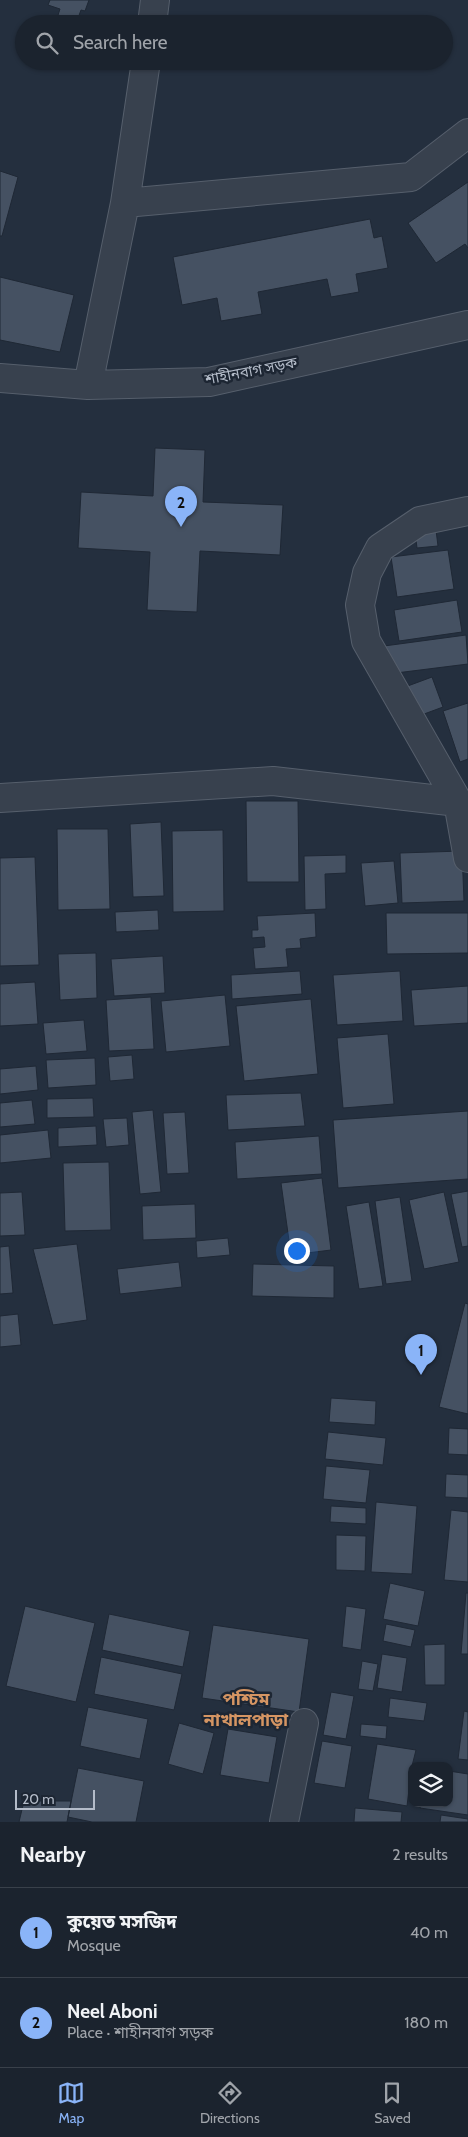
<!DOCTYPE html>
<html lang="en">
<head>
<meta charset="utf-8">
<style>
	body { margin:0; font-family:Cabin,"Noto Sans Bengali",sans-serif; background:#282f3a; color:#f1f3f6 }
	.controls { position:absolute; right:15px; bottom:15px; display:grid; overflow:hidden; border-radius:10px; box-shadow:0 1px 4px #0004 }
	.controls button { width:45px; height:45px; display:grid; place-items:center; padding:0; border:0; border-bottom:1px solid #39404a; background:#1b232e; color:#f1f3f6; font:25px sans-serif }
	.scale { position:absolute; left:15px; bottom:12px; width:80px; box-sizing:border-box; padding-left:5px; border:2px solid #b4bcc9; border-top:0; font-size:14px; line-height:18px; white-space:nowrap; color:#b4bcc9; -webkit-text-stroke:4px #1d2633; paint-order:stroke }
	.you { position:absolute; left:296px; top:1250px; width:18px; height:18px; margin:-12px; border:4px solid #fff; border-radius:50%; background:#1a73e8; box-shadow:0 0 0 8px #1a73e833 }
	.badge { display:grid; place-items:center; width:32px; height:32px; border-radius:50%; background:#8ab4f8; color:#111; font-size:16px; font-weight:700 }
	.pin { position:absolute; translate:-50% -41px; filter:drop-shadow(0 1px 2px #0008) }
	.pin::after { content:''; position:absolute; top:26px; width:18px; height:15px; background:inherit; clip-path:polygon(0 0,100% 0,50% 100%) }
	.list { margin:0; padding:0; list-style:none }
	h2 { display:flex; justify-content:space-between; align-items:center; height:65px; margin:0; padding:0 20px; font-size:21px }
	h2 small { font-size:16px; font-weight:400; color:#a0a4aa }
	.list li { display:grid; grid-template-columns:32px 1fr auto; gap:15px; align-items:center; box-sizing:border-box; height:90px; padding:0 20px; border-top:1px solid #39404a }
	.list b { display:block; font-size:19px; white-space:nowrap }
	.list p { margin:0; font-size:16px; white-space:nowrap; color:#a0a4aa }
	.list em { font-size:16px; font-style:normal; color:#a0a4aa }
	.icon { flex:none; width:28px; height:28px; fill:none; stroke:currentColor; stroke-width:2; stroke-linecap:round; stroke-linejoin:round }
	.map { position:relative; flex:none; width:468px; height:1822px; overflow:hidden }
	.search { position:absolute; background:#1b232e; box-shadow:0 1px 4px #0004; left:15px; right:15px; top:15px; height:55px; display:flex; align-items:center; gap:12px; box-sizing:border-box; padding:0 18px; border-radius:28px; color:#a0a4aa; font-size:19px }
	.sheet { height:245px; background:#1b232e }
	nav { display:flex; justify-content:space-around; align-items:center; box-sizing:border-box; height:70px; border-top:1px solid #39404a; background:#1b232e; font-size:14px; color:#a0a4aa }
	nav a { display:grid; justify-items:center; gap:2px }
	nav .on { color:#8ab4f8 }
	.map>svg:first-child { display:block }
</style>
</head>
<body>
<div class="map">
<svg width="468" height="1822" viewBox="0 0 468 1822">
	<rect width="100%" height="100%" fill="#242f3e"/>
	<path fill="#455162" stroke="#1f2835" d="M50,0H49H89L85,11L81,10L77,21L58,15L60,9L48,5Z
		M0,171L18,177L2,236H0Z
		M468,182V248L465,244L436,263L408,223Z
		M370,219L374,238L382,236L388,268L356,274L359,292L331,297L327,279L258,292L262,314L221,321L217,298L182,305L173,257Z
		M0,277L74,295L60,352L0,340Z
		M155,448L205,450L203,502L283,505L280,555L200,551L197,612L147,610L150,552L78,548L81,492L153,496Z
		M436,530L438,546L417,548L415,532Z
		M448,550L454,589L397,597L391,557Z
		M457,600L462,632L399,641L394,610Z
		M466,635L468,664L388,674L384,646Z
		M432,677L443,707L416,717L405,687Z
		M468,703V759L460,762L443,711Z
		M246,801H298L299,882H247Z
		M161,822L164,896L133,897L130,824Z
		M57,829H108L110,909L58,910Z
		M223,830L224,911L173,912L172,831Z
		M462,851L464,901L402,903L400,853Z
		M346,855V873L325,874L326,909L305,910L304,856Z
		M35,857L39,965L0,966V858Z
		M394,861L398,903L365,906L361,863Z
		M158,910L159,930L116,932L115,912Z
		M315,913L316,937L300,939L301,948L286,949L288,967L255,969L253,948L265,947L264,937L252,938V930H258L257,916Z
		M386,913H468V953L387,954Z
		M96,953L97,998L60,1000L58,954Z
		M163,956L165,993L114,996L111,959Z
		M300,971L302,994L232,999L231,975Z
		M400,971L403,1021L337,1025L333,975Z
		M35,982L38,1024L0,1026V984Z
		M468,986V1023L414,1026L411,990Z
		M225,995L230,1046L166,1052L161,1001Z
		M151,997L154,1049L109,1051L106,1000Z
		M311,999L318,1074L244,1081L236,1006Z
		M84,1020L87,1051L46,1054L43,1023Z
		M388,1034L394,1104L343,1108L337,1038Z
		M132,1055L134,1079L110,1081L108,1057Z
		M95,1058L96,1085L48,1088L46,1060Z
		M36,1066L38,1090L0,1094V1069Z
		M301,1093L305,1126L228,1130L226,1095Z
		M93,1098L94,1117L47,1118V1099Z
		M32,1100L35,1124L0,1127V1103Z
		M153,1110L161,1192L140,1194L132,1112Z
		M468,1111V1179L338,1188L333,1120Z
		M185,1112L189,1173L167,1174L163,1113Z
		M127,1118L129,1145L106,1147L103,1119Z
		M96,1126L97,1145L58,1147V1128Z
		M48,1130L51,1158L0,1163V1135Z
		M319,1136L322,1174L237,1179L235,1142Z
		M109,1162L111,1230L65,1231L63,1163Z
		M322,1178L331,1250L291,1255L281,1183Z
		M468,1191V1246L462,1247L451,1194Z
		M22,1192L25,1235L0,1236V1193Z
		M444,1192L459,1262L424,1269L409,1200Z
		M400,1197L412,1281L386,1284L375,1201Z
		M369,1202L383,1286L359,1289L346,1206Z
		M195,1204L196,1238L143,1240L142,1206Z
		M228,1238L230,1255L197,1258L196,1241Z
		M77,1244L87,1320L53,1325L33,1249Z
		M9,1246L13,1293L0,1294V1247Z
		M179,1262L182,1287L120,1294L117,1269Z
		M253,1264L334,1266V1298L252,1296Z
		M465,1303L468,1304V1414L439,1407Z
		M18,1314L21,1345L0,1347V1316Z
		M331,1398L376,1401L375,1425L329,1422Z
		M449,1428L468,1429V1455L448,1454Z
		M328,1432L386,1438L383,1465L325,1459Z
		M326,1466L370,1470L366,1503L323,1499Z
		M446,1474L468,1475V1498L445,1497Z
		M376,1502L417,1506L412,1574L371,1572Z
		M331,1506L366,1508V1524L330,1522Z
		M451,1510L468,1512V1582L444,1580Z
		M336,1535L366,1536L365,1571L336,1570Z
		M390,1583L425,1591L418,1626L383,1619Z
		M466,1593H468V1654H461Z
		M25,1606L95,1623L76,1702L6,1686Z
		M346,1606L366,1609L361,1650L342,1647Z
		M109,1614L190,1631L183,1667L102,1650Z
		M386,1624L415,1630L411,1647L383,1641Z
		M213,1625L309,1639L299,1712L202,1698Z
		M445,1644V1685H425L424,1645Z
		M382,1654L407,1658L402,1692L377,1688Z
		M101,1657L182,1674L174,1710L94,1694Z
		M362,1661L378,1664L373,1691L358,1689Z
		M331,1692L354,1696L346,1739L323,1735Z
		M390,1698L427,1703L424,1721L388,1717Z
		M88,1707L148,1719L140,1759L80,1746Z
		M464,1711L468,1712V1760L458,1759Z
		M179,1723L214,1733L203,1774L168,1764Z
		M361,1724L387,1726L386,1739L360,1736Z
		M228,1729L277,1737L269,1783L220,1775Z
		M322,1741L352,1746L345,1788L314,1783Z
		M377,1744L416,1750L412,1766L407,1806L368,1799Z
		M78,1768L144,1781L136,1822H92L68,1817Z
		M449,1771L468,1774V1815L420,1808L421,1803H449Z
		M24,1801H71L67,1822H19Z
		M355,1808L402,1812L401,1822H354Z
		M441,1815L468,1819V1822H440Z"/>
	<g fill="none" stroke-linecap="round" stroke-linejoin="round">
		<g stroke="#565f6c" stroke-width="30">
			<path id="minor" d="M152,24L155,0
				M125,203L411,177L468,133
				M0,378L88,385L209,382L468,325
				M88,385L125,203L146,61
				M0,798L273,781L458,802L468,858
				M458,802L366,641L360,605L367,573L380,548L420,521L468,511
				M284,1822L304,1723"/>
		</g>
		<use href="#minor" stroke="#38414e" stroke-width="28"/>
	</g>
	<g text-anchor="middle" dominant-baseline="central" stroke-width="5" stroke-linejoin="round" paint-order="stroke">
		<g font-size="15" fill="#b4bcc9" stroke="#1d2633">
			<text transform="translate(251 371) rotate(-11)">শাহীনবাগ সড়ক</text>
		</g>
		<g font-size="18" font-weight="bold" fill="#d59563" stroke="#1d2633">
			<text x="246" y="1699">পশ্চিম<tspan x="246" dy="21">নাখালপাড়া</tspan></text>
		</g>
	</g>
</svg>
<div class="controls">
<button><svg class="icon" aria-label="layers" viewBox="0 0 24 24"><path d="M12 4l9 5-9 5-9-5zM3 14l9 5 9-5"/></svg></button>
</div>
<div class="scale">20 m</div>
<div class="you"></div>
<div class="pin badge" style="left:421px;top:1375px">1</div>
<div class="pin badge" style="left:181px;top:527px">2</div>
<div class="search"><svg class="icon" aria-label="search" viewBox="0 0 24 24"><circle cx="10" cy="10" r="6"/><path d="M15 15l6 6"/></svg>Search here</div>
</div>
<section class="sheet">
<h2>Nearby<small>2 results</small></h2>
<ul class="list">
<li><span class="badge">1</span><div><b>কুয়েত মসজিদ</b><p>Mosque</p></div><em>40 m</em></li>
<li><span class="badge">2</span><div><b>Neel Aboni</b><p>Place · শাহীনবাগ সড়ক</p></div><em>180 m</em></li>
</ul>
</section>
<nav>
<a class="on"><svg class="icon" aria-label="map" viewBox="0 0 24 24"><path d="M3 6l6-2 6 2 6-2v14l-6 2-6-2-6 2zM9 4v14M15 6v14"/></svg>Map</a>
<a><svg class="icon" aria-label="directions" viewBox="0 0 24 24"><path d="M12 3l9 9-9 9-9-9zM9 14v-3h6M13 9l2 2-2 2"/></svg>Directions</a>
<a><svg class="icon" aria-label="saved" viewBox="0 0 24 24"><path d="M7 4h10v16l-5-4-5 4z"/></svg>Saved</a>
</nav>
</body>
</html>
